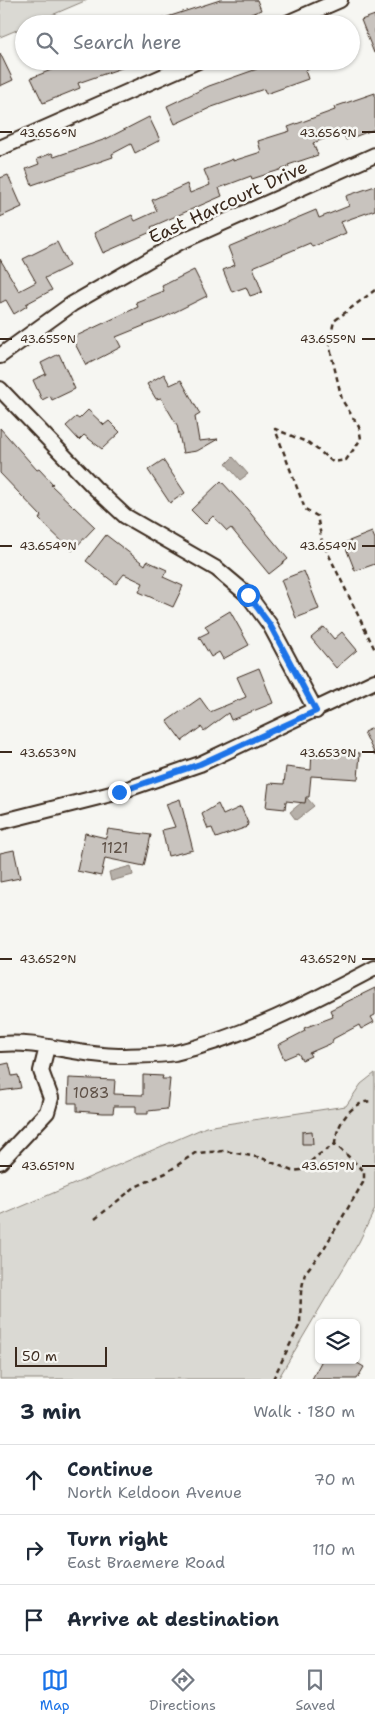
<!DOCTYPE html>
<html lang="en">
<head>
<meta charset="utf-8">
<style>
	body { margin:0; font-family:"Shantell Sans",sans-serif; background:#f2f2f3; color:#1f2937 }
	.controls { position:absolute; right:15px; bottom:15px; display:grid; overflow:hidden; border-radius:8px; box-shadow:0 1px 4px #0004 }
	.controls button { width:45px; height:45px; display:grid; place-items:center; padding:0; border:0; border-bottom:1px solid #e0e1e3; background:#fff; color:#1f2937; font:25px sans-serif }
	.scale { position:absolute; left:15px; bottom:12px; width:92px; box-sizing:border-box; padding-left:5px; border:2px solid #3b2a1e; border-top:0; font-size:14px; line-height:18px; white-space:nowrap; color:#3b2a1e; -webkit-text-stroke:4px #f6f6f2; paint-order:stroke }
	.stop { position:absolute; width:15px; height:15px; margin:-11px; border:4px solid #1a73e8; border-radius:50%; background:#fff }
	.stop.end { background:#1a73e8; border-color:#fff; box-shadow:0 1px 5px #0008 }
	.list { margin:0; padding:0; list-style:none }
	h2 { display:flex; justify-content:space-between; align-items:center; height:65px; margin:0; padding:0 20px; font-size:21px }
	h2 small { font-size:16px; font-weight:400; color:#747a83 }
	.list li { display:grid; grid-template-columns:32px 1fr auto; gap:15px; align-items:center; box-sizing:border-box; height:70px; padding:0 20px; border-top:1px solid #e0e1e3 }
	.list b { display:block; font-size:19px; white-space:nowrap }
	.list p { margin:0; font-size:16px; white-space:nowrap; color:#747a83 }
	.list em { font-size:16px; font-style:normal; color:#747a83 }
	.icon { flex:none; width:28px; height:28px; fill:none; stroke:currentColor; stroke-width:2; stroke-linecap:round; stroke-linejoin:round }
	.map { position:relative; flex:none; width:375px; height:1379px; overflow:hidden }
	.search { position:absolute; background:#fff; box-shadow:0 1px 4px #0004; left:15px; right:15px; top:15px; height:55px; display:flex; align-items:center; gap:12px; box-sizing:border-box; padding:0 18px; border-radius:28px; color:#747a83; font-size:19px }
	.sheet { height:275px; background:#fff }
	nav { display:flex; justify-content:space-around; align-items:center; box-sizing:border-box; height:70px; border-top:1px solid #e0e1e3; background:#fff; font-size:14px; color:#747a83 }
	nav a { display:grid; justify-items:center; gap:2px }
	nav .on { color:#1a73e8 }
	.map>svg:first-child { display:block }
</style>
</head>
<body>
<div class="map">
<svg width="375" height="1379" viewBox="0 0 375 1379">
	<rect width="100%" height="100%" fill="#f6f6f2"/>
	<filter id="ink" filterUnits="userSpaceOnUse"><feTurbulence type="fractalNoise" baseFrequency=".02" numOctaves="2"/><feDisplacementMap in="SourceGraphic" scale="10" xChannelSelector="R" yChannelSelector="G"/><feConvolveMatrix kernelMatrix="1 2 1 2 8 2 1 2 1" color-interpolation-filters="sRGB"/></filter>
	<g filter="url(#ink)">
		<path fill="#dad9d3" stroke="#8a8278" d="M0,0H87L31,24H24V27L0,37Z
			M375,1073V1209L359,1242L278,1379H0V1216L206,1127L346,1106L361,1084Z"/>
		<path fill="#b6b0a9" stroke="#857a71" d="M233,457L248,474L240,480L226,464Z
			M307,798L314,806L296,820L290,812Z
			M131,866L133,875L111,881L109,872Z"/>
		<path fill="#c8c3be" stroke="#3b2a1e" d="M220,0H257L261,10L226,24H152V22Z
			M375,15V53H374L361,20Z
			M0,53L13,80L0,86Z
			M74,61H136V63L78,83L80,88L43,103L31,78Z
			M265,61H326L305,70L308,79L266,94L264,89L212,107L175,124L167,106L209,86L257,69L256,64Z
			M375,93V129L346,140L343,132L313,143L318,155L288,165L289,167L252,179L251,176L219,188L222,196L151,227L153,231L103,253L94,233L132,215L135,221L157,211L152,200L187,184L190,193L210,185L204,170L233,159V161L261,152L258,141L290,131L288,127L335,110L334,107Z
			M149,117L160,140L135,153L131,144L112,154L113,157L32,185L26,169L39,164L37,159L52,153L54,157L106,139Z
			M8,175L22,207L0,217V178Z
			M375,186V210L341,222L346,233L312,247L310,243L253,267L262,292L250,296L246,287L232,292L223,270L235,265L228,247L316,210L319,218L349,206L346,196Z
			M57,242L69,266L45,278L52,290L26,304L27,306L14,314L6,300L0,303V259L19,291L36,282L23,259Z
			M194,270L207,296L163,318L116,337L121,347L86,365L72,338L138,307L136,302L164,291L162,286Z
			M59,354L75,389L52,400L50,396L42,400L33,380L46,374L41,363Z
			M164,374L170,385L181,380L200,414L195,417L199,441L218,439L197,451L183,453L177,425L161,398L156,399L147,384Z
			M88,410L104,425L109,421L120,432L102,449L84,435L79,440L66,426L76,417L79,419Z
			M0,428L37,470L39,469L53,484L51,485L95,527L72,551L39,519L41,516L0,473Z
			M163,460L185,493L170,503L148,470Z
			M221,481L247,509L288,559L269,574L231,528L227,531L213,516L205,524L191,510Z
			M372,532L375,539V564L355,571L344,543Z
			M106,535L145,565L147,561L167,570L163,577L183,586L173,607L139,592L143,583L124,574L116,584L86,561Z
			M304,571L319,609L296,618L281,580Z
			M230,611L249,645L223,659L219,652L211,657L199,637L209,632L205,626Z
			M324,627L334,639L342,632L357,650L336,668L311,638Z
			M259,668L273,703L231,720L228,713L204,731L201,727L182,741L167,721L200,698L210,712L246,697L237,677Z
			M375,727V755L364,732Z
			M312,750L360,753L358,779L311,776L309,797H306L305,803L286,801L285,809L266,807L269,783L284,784L286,767L311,770Z
			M180,799L193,850L168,856L162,830L175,827L166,804Z
			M218,804L223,815L241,807L248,823L247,827L216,838L212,828L208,829L202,814Z
			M108,829L151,835L144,866L105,858L101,876L77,871L85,833L106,838Z
			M14,850L20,878L0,882V853Z
			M375,988V1015L371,1017L374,1022L361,1029L359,1025L333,1039L332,1043L309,1053L311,1056L302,1060L298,1053L284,1059L278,1045L305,1031L304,1028L333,1017L330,1010Z
			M9,1063L12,1076L18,1075L21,1088L0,1091V1065Z
			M143,1075L163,1076L162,1079H170L167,1109L148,1111V1114H136V1106H114L113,1113H103L77,1111V1103H68L69,1078L115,1080L114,1094L143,1095Z
			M312,1131L313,1144H302V1132Z
			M322,1360H352L364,1367L357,1379H312Z"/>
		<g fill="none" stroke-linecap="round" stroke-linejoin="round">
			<g stroke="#3b2a1e" stroke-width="18">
				<path id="minor" d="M285,24L340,0
					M0,148L198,61
					M0,356L72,304L180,242L375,155
					M0,389L94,487L125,516L217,569L248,595L270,625L316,711
					M0,822L119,792L200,764L375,681
					M0,1044C40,1040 81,1057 121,1056C138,1055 158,1056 175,1053C246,1036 311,1002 375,968
					M0,1162L47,1112L51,1098L41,1071L47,1047"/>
			</g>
			<path stroke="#3b2a1e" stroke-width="2.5" stroke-dasharray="5 4" stroke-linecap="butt" d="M375,290L334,321L329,344L342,400L359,427L361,439L346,460L333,462L309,443L275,429L305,509L317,516L322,541L375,650
				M335,1144C336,1125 351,1102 371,1101
				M95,1219L135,1187L166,1173L195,1153L225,1151L262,1158L292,1171L301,1170L317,1156L335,1144
				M273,1379L300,1324L301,1292L305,1273L323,1250L364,1181V1171L335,1144"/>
			<use href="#minor" stroke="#f6f6f2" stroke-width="14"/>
		</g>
	</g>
	<g fill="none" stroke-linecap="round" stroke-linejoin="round" filter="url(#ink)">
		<path stroke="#1a73e8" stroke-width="6" d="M119,792L200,764L316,711L270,625L248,595"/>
	</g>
	<path fill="none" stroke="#3b2a1e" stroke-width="2" d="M0,132H12M362,132H375M0,339H12M362,339H375M0,546H12M362,546H375M0,752H12M362,752H375M0,959H12M362,959H375M0,1166H12M362,1166H375"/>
	<g text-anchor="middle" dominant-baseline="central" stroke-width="5" stroke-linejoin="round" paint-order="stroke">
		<g font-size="15" fill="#5e5046">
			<text x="115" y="848">1121</text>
			<text x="91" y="1093">1083</text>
		</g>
		<g font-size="18" fill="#3b2a1e" stroke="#f6f6f2">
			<text transform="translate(228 202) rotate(-25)">East Harcourt Drive</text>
		</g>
	</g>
	<g font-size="12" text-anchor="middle" fill="#3b2a1e" stroke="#f6f6f2" stroke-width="5" stroke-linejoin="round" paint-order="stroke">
		<text x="48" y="137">43.656°N</text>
		<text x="328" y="137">43.656°N</text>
		<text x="48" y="343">43.655°N</text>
		<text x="328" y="343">43.655°N</text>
		<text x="48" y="550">43.654°N</text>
		<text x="328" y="550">43.654°N</text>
		<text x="48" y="757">43.653°N</text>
		<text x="328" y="757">43.653°N</text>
		<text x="48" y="963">43.652°N</text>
		<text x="328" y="963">43.652°N</text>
		<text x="48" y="1170">43.651°N</text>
		<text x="328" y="1170">43.651°N</text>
	</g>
</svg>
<div class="controls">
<button><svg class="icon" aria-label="layers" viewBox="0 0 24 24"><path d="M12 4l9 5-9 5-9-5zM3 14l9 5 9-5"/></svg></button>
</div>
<div class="scale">50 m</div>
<div class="stop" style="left:248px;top:595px"></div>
<div class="stop end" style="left:119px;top:792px"></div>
<div class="search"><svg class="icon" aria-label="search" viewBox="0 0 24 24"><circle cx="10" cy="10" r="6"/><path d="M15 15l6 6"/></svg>Search here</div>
</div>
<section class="sheet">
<h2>3 min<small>Walk · 180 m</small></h2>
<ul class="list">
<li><svg class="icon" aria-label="ahead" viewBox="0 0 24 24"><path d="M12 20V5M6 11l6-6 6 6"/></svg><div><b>Continue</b><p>North Keldoon Avenue</p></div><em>70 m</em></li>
<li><svg class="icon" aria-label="right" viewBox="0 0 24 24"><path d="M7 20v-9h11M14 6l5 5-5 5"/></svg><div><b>Turn right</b><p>East Braemere Road</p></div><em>110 m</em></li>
<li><svg class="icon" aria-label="arrive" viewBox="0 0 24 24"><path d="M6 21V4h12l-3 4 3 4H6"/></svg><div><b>Arrive at destination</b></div></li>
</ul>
</section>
<nav>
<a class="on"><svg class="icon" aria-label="map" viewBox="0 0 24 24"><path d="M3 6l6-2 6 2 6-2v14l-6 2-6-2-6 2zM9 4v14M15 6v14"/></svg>Map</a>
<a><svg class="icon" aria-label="directions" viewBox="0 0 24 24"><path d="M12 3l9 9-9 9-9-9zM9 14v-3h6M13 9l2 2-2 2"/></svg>Directions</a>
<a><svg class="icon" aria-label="saved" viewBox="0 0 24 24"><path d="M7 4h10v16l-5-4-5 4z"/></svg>Saved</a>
</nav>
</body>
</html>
